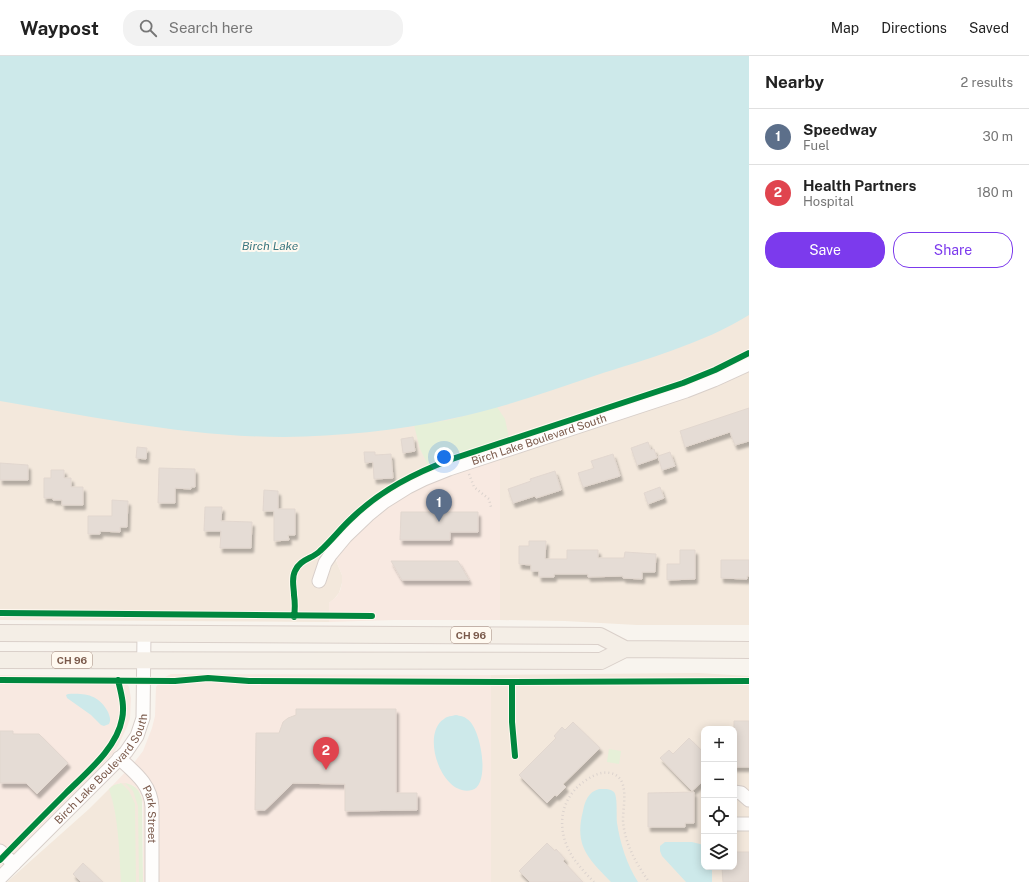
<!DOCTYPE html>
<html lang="en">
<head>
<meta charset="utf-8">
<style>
	body { margin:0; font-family:"Public Sans",sans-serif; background:#f2f2f2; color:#222 }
	.controls { position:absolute; right:12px; bottom:12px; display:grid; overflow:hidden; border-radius:8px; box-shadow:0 2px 10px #0003 }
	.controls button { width:36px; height:36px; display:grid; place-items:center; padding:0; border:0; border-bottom:1px solid #e0e0e0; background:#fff; color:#222; font:20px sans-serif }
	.you { position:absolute; left:444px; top:401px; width:14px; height:14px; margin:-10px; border:3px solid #fff; border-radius:50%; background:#1a73e8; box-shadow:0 0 0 6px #1a73e833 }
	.badge { display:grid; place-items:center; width:26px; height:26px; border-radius:50%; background:#7c3aed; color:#fff; font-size:13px; font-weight:700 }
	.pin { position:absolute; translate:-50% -33px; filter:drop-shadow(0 1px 2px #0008) }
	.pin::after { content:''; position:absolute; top:21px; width:14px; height:12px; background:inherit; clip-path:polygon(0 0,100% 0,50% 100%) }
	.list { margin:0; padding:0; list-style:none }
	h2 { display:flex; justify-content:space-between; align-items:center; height:52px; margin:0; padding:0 16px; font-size:17px }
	h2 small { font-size:13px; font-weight:400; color:#767676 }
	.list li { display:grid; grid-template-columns:26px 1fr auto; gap:12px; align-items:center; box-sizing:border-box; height:56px; padding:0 16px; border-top:1px solid #e0e0e0 }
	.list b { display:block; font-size:15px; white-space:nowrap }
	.list p { margin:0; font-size:13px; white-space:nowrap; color:#767676 }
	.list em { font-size:13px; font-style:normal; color:#767676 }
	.actions { display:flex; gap:8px; padding:12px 16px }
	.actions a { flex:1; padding:9px 0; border:1px solid #7c3aed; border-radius:16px; text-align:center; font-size:14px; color:#7c3aed }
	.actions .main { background:#7c3aed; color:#fff }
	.icon { flex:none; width:22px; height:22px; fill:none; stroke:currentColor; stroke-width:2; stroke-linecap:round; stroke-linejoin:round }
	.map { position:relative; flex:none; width:749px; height:826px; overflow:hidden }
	header { display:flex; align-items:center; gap:24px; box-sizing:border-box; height:56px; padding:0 20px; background:#fff; border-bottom:1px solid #e0e0e0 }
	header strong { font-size:19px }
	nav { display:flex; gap:22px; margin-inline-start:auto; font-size:14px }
	.search { width:280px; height:36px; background:#f2f2f2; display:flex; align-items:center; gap:10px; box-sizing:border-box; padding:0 14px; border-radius:16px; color:#767676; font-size:15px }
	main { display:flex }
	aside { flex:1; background:#fff }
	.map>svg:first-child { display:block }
</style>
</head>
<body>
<header>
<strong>Waypost</strong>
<div class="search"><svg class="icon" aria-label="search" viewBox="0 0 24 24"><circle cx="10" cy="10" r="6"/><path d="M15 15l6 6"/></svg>Search here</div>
<nav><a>Map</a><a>Directions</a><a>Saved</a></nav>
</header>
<main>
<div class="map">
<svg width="749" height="826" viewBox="0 0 749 826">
	<defs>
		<filter id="shadow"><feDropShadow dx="2.5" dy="4.5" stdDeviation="1" flood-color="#0004"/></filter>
	</defs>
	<rect width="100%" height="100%" fill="#f8f4ee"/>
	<path fill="#f3e8dc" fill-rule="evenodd" d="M0,73L749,76V569H637L565,565L500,564V403L448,421L422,431L398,445L376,461L336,503L337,507L342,519V527L339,537L334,543L329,547V566L0,564Z
		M699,617L749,620V826H491V619ZM704,673H734V811H704Z
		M122,727H127L137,733L143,826H7L89,753L112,730Z"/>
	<path fill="#f8e9e1" d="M500,403V564H394L329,566V547L337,540L340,535L342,527V519L337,507V501L361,475L376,461L398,445L422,431L448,421Z
		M171,618L491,619V826H143V748L141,739L134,730L125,727H120L111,731L133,708L143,695L152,672L155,660L156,631L163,622Z
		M0,619L116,620L126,626L129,631L131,642L130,663L127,671L118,690L113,698L0,812Z"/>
	<path fill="#e6f0d8" d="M497,351L505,363L509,382L428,409L420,393L414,369L449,364Z
		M609,693L621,695L619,708L607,706Z
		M121,727L129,735L135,748L136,826H121C119,795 119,762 109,733L114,729Z
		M125,727C135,729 140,734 142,744L143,826H139L138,750L133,735Z"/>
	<path fill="#cde9ea" d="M0,0H749V259C702,288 646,303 594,320C547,336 499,353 450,363C396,375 339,380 284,381C189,381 94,361 0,345Z
		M68,638C86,637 99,639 108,656C110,661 111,664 109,668L104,670L101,669L91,659L67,642L66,639Z
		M456,659C460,660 464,660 467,663C481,671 491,729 472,734C442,742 420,678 444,663C447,660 452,660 456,659Z
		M599,733C603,733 610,732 614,736C618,741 616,760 617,767C620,787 627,809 638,826H611C588,802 574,790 583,755C585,745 588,736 599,733Z
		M665,786H692L704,789V811H712V826H686L662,800L660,795V790Z"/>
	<path fill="#e5dcd5" stroke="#e2d7cf" filter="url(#shadow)" d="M749,352V385L735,389L730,376L685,391L680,375Z
		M413,381L415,395L403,397L401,383Z
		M648,386L651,394L654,393L657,402L637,409L631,392Z
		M137,391L147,392L146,403L136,402Z
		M364,396H375V399L391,398L393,422L374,423L373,406L365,407Z
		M670,396L675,410L662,414L658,400Z
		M613,398L620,420L583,431L578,417L594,412L591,405Z
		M0,407L28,409V424H0Z
		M159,412L195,413V431H191V433L175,432V447H158Z
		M51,414H64V422H71V431H83V449H62V444H53V442H44V422H51Z
		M555,415L561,434L536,442L535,440L513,447L508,433L531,425L530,423Z
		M660,431L664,442L648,448L644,437Z
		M264,434L278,435V453H295V479H288L289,484L274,485V455H263Z
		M112,444L128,445L127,471H120V476L100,475V478H88V460H112Z
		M205,451H222L221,465L252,466L251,492H220L221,475H204Z
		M401,456H478V476H450V484H400Z
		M529,485H546L545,503H567V494H598V502H624L625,496L656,498L655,516H642V523L623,522V520L588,521V518H554V521H539V515H531V509L519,508V490H529Z
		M680,494H695V523L667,524V508H680Z
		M721,504H749V520H747V523L721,522Z
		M391,505H458L469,524H402Z
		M296,653H396V737H417V754L345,755V728L293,727L265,754H255L256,677H279L283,666L288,662L296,659Z
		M734,665H749V711H734Z
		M573,666L600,692L563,728L566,731L557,740L555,739L547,747L519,719L556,682L554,680L562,671L565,674Z
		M0,675H13V678H39L68,707L37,738L26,727H0Z
		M689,682L704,697V724L692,735L660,702L669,694L673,698Z
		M694,736V767H685V771H648V737Z
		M547,787L555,795L556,793L565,803L563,805L583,826H530L519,815Z
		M734,796H749V826H723L722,811H734Z
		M83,807L103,826H81L73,818Z"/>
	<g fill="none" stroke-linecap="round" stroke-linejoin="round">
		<g stroke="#d8cfca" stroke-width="15">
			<g id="minor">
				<path id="s1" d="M319,525L325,507L331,498L346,480L368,459L384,446L408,431L424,423L449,413L686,335L714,324L749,308"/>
				<path id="s2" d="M119,702C134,716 151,728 152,751V826"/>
				<path d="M734,736L741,737L749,744"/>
				<path d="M734,768H749"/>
				<path d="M0,795L14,808"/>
				<path id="s3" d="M0,822L126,696L137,680L143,662L144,578"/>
			</g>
		</g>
		<g stroke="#dad0ca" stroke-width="18">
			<path id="major" d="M0,577L600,580L625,593
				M0,604L601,605L625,593L749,594"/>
		</g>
		<path stroke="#dcd3ce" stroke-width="2.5" stroke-dasharray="1 3" stroke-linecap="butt" d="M469,418L474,431L489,443L491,451
			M594,826C587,819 580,811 574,803C557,778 557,747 582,727C590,721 600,715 610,717C616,718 621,722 623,729C626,740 623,753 623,765C625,788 636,807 649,826"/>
		<use href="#minor" stroke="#fefdfc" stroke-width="13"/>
		<use href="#major" stroke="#f4eee6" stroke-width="16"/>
		<g stroke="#fff9f0" stroke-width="8">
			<path id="cycleway" d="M0,557L372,560
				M294,561C295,554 295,546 294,539C294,531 291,523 295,515C300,503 312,503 320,495C332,484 341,472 352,462C381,434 415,417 452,403L683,327L715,314L749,297
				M0,624L175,625L208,622L249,625L512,626L749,625
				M512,626V666L515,700
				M0,804C21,782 44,759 66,737C86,717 117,692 122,663C125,650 121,637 118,624"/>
		</g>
		<use href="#cycleway" stroke="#00873e" stroke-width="6"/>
	</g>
	<g text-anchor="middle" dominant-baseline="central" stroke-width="4" stroke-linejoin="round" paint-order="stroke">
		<g fill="#fff9f0" stroke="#a2897c" stroke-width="1">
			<rect x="451" y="571" width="40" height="16" rx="3"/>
			<rect x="52" y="596" width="40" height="16" rx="3"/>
		</g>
		<g font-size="10" font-weight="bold" fill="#7a594a">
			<text x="471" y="579">CH 96</text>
			<text x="72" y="604">CH 96</text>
		</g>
		<g font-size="11" fill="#7a594a" stroke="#fff9f0">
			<text stroke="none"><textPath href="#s1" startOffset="272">Birch Lake Boulevard South</textPath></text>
			<text stroke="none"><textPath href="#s3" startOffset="150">Birch Lake Boulevard South</textPath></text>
			<text stroke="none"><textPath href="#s2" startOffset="68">Park Street</textPath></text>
		</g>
		<g font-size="12" font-style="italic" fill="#3c777f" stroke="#fff9f0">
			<text x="270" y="190">Birch Lake</text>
		</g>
	</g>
</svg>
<div class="controls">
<button>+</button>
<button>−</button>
<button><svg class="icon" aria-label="locate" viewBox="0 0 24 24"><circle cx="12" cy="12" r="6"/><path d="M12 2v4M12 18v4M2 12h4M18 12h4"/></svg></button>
<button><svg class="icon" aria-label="layers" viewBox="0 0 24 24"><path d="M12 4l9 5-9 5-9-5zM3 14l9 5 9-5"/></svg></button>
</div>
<div class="you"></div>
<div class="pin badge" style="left:439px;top:466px;background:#5c6f8a">1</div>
<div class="pin badge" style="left:326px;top:714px;background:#e0444e">2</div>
</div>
<aside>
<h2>Nearby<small>2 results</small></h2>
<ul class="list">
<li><span class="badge" style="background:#5c6f8a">1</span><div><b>Speedway</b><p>Fuel</p></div><em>30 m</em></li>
<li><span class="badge" style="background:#e0444e">2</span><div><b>Health Partners</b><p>Hospital</p></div><em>180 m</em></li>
</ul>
<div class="actions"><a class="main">Save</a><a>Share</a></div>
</aside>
</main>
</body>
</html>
